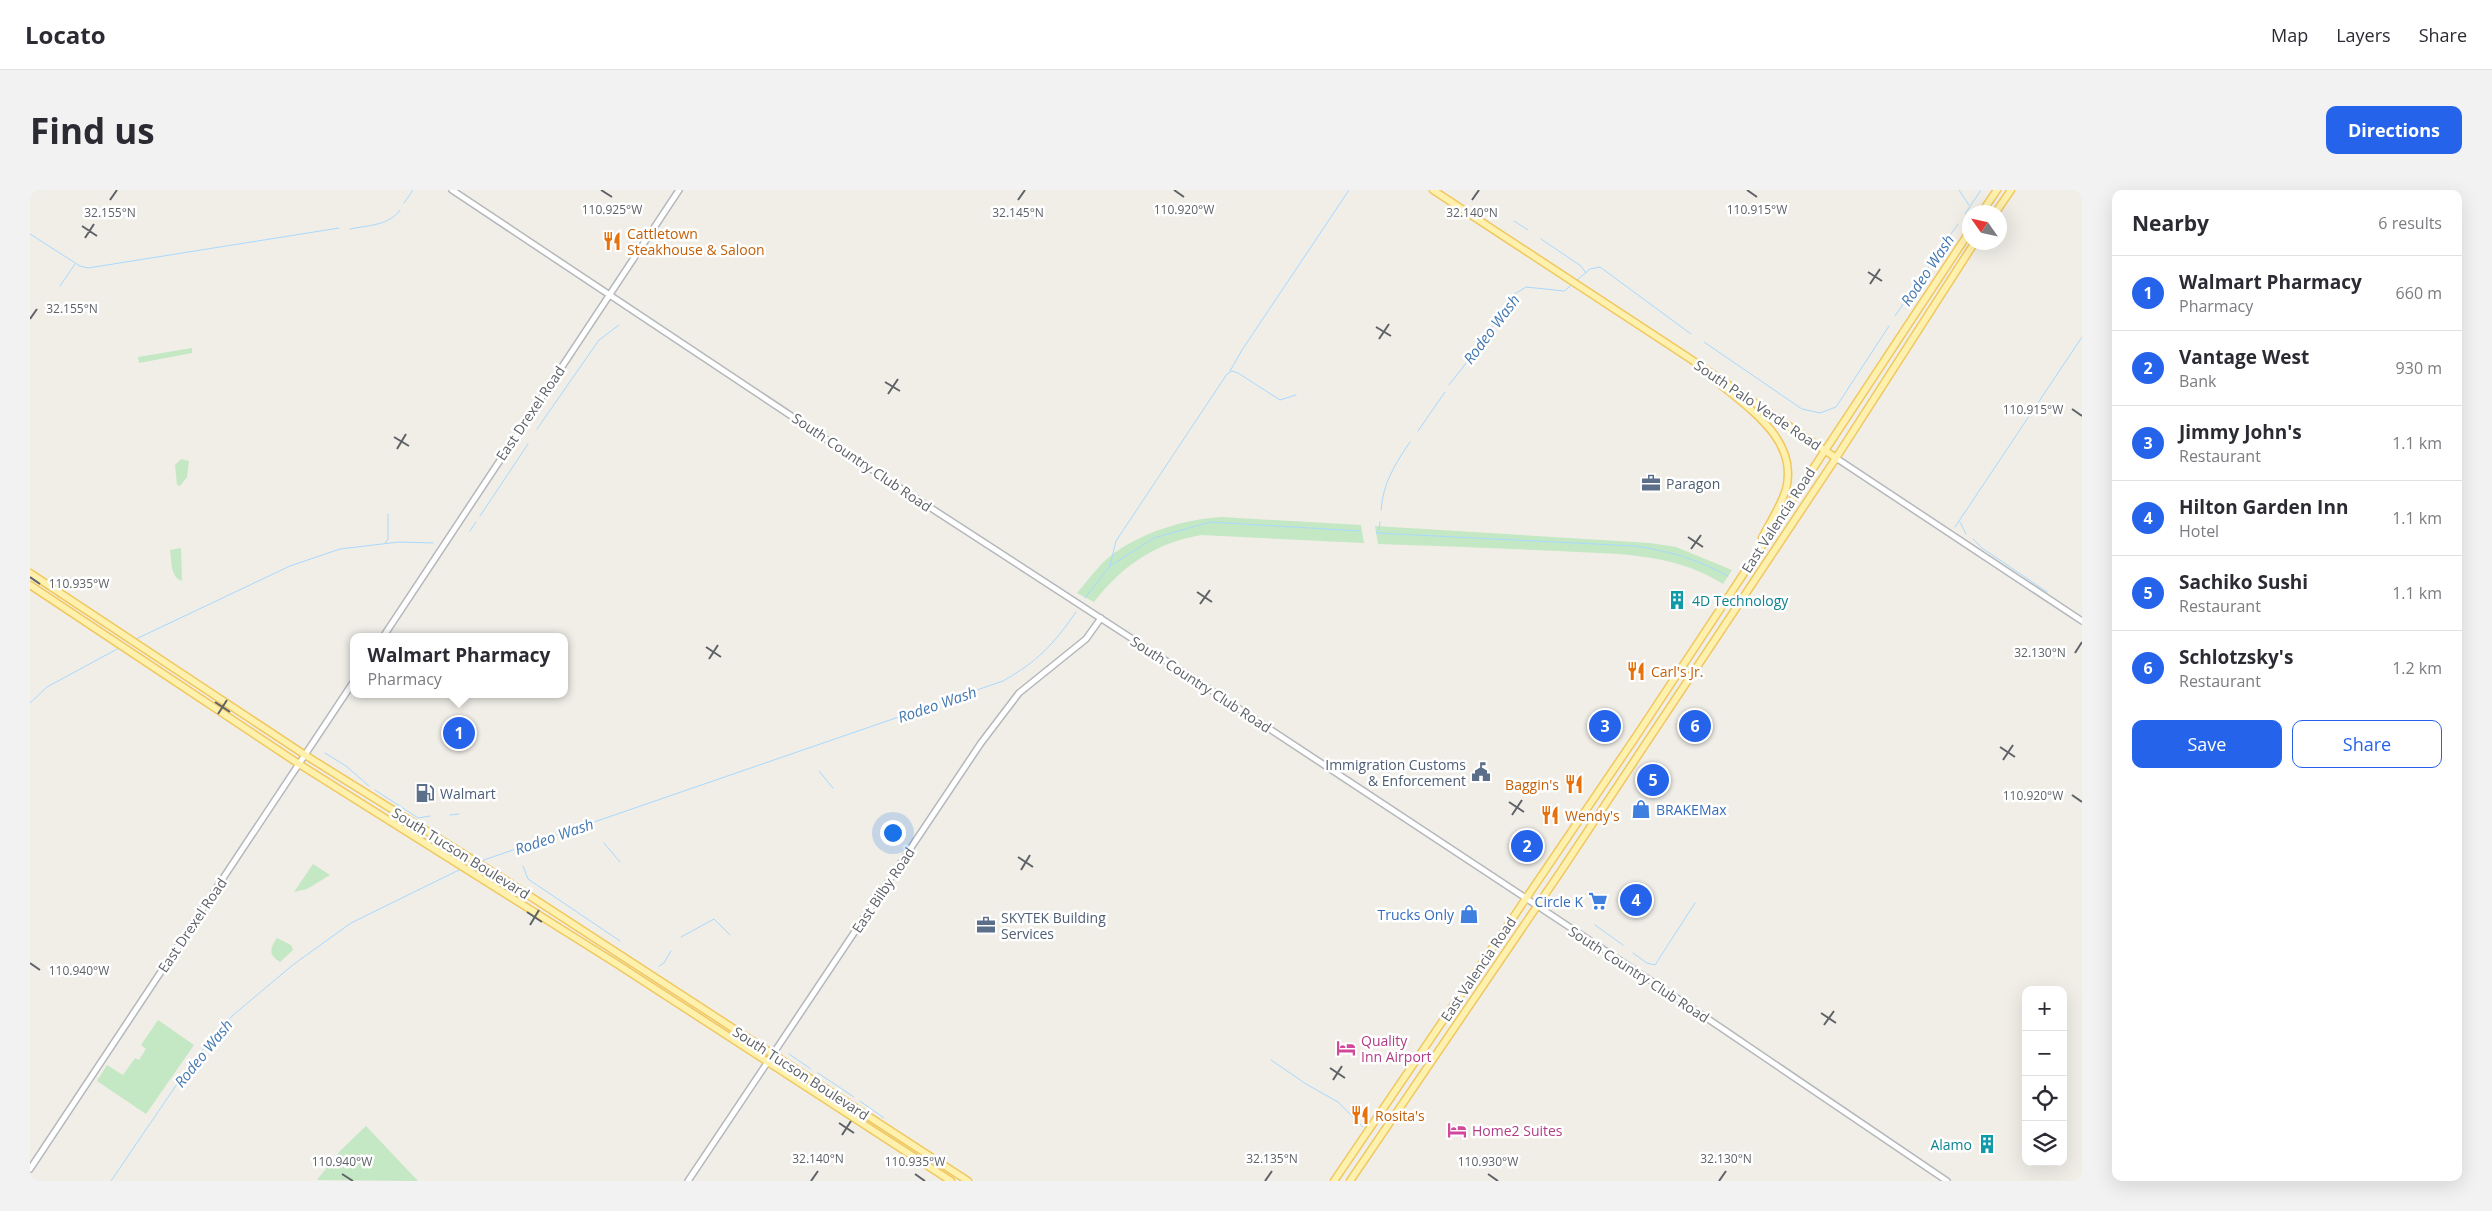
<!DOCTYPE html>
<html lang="en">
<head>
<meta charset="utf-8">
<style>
	body { margin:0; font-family:"Open Sans",sans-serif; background:#f2f2f3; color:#2b2b33 }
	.controls { position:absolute; right:15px; bottom:15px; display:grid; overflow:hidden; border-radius:10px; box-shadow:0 5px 20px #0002 }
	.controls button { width:45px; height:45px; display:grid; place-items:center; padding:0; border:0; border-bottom:1px solid #e1e1e2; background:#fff; color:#2b2b33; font:25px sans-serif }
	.compass { position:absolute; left:1932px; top:15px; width:45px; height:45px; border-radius:50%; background:#fff; box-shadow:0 5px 20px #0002; rotate:304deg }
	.you { position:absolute; left:862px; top:642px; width:18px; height:18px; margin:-12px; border:4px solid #fff; border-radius:50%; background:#1a73e8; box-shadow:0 0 0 8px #1a73e833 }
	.badge { display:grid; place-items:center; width:32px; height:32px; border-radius:50%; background:#2563eb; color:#fff; font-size:16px; font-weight:700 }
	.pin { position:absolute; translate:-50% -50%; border:2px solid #fff; box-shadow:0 1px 5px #0006 }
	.popup { position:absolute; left:320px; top:443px; width:218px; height:65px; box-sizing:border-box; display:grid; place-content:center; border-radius:10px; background:#fff; filter:drop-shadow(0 1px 4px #0005); font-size:16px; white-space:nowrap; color:#7c7c81 }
	.popup b { font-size:19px; color:#2b2b33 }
	.popup::after { content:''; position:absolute; left:50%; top:100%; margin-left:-10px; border:10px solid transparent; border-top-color:#fff }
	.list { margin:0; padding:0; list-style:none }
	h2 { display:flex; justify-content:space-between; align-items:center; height:65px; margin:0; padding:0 20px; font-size:21px }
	h2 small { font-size:16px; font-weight:400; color:#7c7c81 }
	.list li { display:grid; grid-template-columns:32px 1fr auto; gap:15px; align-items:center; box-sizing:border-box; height:75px; padding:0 20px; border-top:1px solid #e1e1e2 }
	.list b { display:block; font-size:19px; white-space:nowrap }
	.list p { margin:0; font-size:16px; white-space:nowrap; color:#7c7c81 }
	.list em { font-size:16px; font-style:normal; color:#7c7c81 }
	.actions { display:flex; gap:10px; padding:15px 20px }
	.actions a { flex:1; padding:11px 0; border:1px solid #2563eb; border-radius:10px; text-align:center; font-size:18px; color:#2563eb }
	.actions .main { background:#2563eb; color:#fff }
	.icon { flex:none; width:28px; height:28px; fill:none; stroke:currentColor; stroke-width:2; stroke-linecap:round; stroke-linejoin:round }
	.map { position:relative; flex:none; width:2052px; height:991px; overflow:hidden; border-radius:10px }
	header { display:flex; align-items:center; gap:30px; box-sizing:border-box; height:70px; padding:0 25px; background:#fff; border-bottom:1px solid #e1e1e2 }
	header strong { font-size:24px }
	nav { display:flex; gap:28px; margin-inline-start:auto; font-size:18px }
	.intro { display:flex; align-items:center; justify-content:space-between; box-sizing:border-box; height:120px; padding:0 30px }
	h1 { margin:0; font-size:35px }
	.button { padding:12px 22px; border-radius:10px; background:#2563eb; color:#fff; font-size:18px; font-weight:700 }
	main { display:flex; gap:30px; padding:0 30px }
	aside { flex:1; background:#fff; border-radius:10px; box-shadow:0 5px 20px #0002 }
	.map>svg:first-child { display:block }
</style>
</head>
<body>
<header>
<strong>Locato</strong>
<nav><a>Map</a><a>Layers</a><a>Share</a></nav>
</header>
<div class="intro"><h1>Find us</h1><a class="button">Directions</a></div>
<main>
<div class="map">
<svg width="2052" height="991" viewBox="0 0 2052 991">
	<rect width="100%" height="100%" fill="#f0eee7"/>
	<path fill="#c4e7c4" d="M162,158V163L109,173L108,167Z
		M151,269L159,271L157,287L150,296L147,295L145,275Z
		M1192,327L1331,335L1334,353L1171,345C1125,353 1092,376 1064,412L1047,403C1060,388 1073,369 1090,359C1120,340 1157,329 1192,327Z
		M1345,336L1620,353L1646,357L1702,380L1693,394C1643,362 1584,364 1527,361C1467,358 1407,356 1348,354Z
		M151,358L152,391C140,387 142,372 140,360Z
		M283,674L300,685L277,699L264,702Z
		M247,748L261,755L263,760L250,772C238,765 240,758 247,748Z
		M128,830L164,855L116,924L67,891L77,875L93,885L105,868L109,870L116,859L111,855Z
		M336,936L388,991L287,990L310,961Z"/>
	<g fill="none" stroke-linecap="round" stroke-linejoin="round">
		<path stroke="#a9d9fe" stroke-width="1" d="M1929,0L1939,15
			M374,13L383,0
			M1935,24L1951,0
			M1484,31L1498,40
			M320,39C338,35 359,36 370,20
			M0,44L50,76L58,78L309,38
			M1511,49L1551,76L1556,83
			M1546,91L1560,79L1570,77L1661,144
			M30,96L45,74
			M1865,126L1928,34
			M1674,152L1772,219L1790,223L1806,217L1859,136
			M1200,181L1212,160L1319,0
			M1419,195L1454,150L1483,105L1496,97L1534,101L1543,94
			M507,239L569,150L589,135
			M1388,241L1415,202
			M1351,320C1353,293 1365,274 1380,252
			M450,326L498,254
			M1350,332L1349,340L1346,343L1605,356C1639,361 1667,369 1698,386
			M1930,332L1936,344
			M1925,337L2052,147
			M440,341L446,332
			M1943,349L1952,358L2017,402
			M355,353L358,349V324
			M1080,376L1086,351L1197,184L1202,181L1208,183L1250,210L1266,205
			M1055,408L1080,376L1124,348L1180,332L1330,341
			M106,449L260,376L310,359L369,352L403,353
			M0,513L17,497L89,458
			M295,563L316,576L339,596
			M789,581L803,598
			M345,600L388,628L400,626
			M420,625L429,624
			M574,653L590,672
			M451,671L973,491C1008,471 1023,455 1046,422
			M493,676L498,689L590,751
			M437,677L445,673
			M1565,735L1593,755
			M651,747L684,729L700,745
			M1603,763L1617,773L1625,775L1665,713
			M629,776L634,773L641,761
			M759,864L781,879
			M1241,870L1276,894L1308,912L1333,937
			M788,883L824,907
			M830,911L854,928
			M81,991L162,872L202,826L264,774L321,733L431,679"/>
		<g stroke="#b4b7bb" stroke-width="8">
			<path id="minor" d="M422,0L844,281L1161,487L1653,812L1917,991
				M1806,268L2052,431
				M353,447L649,0
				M0,979L324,491
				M658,991L951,553L989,503L1056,449L1071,428"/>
		</g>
		<g stroke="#f0c760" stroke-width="9">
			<path id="major" d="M1403,0L1656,166L1806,268
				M1952,22L1967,0
				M1966,22L1981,0
				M1683,188C1716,217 1769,248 1756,299C1751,316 1740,332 1732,348
				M0,383L275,565L469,686L938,991
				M0,395L269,574L587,774L921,991
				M1304,991L1607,545L1940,41
				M1320,991L1531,681L1806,268L1945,52"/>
		</g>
		<use href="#minor" stroke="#fff" stroke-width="5"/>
		<use href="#major" stroke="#fef1ae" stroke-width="6"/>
	</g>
	<path fill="none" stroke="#5e6267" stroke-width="2" d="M571,0L582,7M1144,0L1154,7M1717,0L1727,7M80,10L87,0M988,10L995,0M1442,10L1449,0M52,36L67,46M55,48L64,34M1838,82L1852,91M1840,94L1850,79M0,129L7,119M1346,137L1361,146M1349,149L1359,134M855,192L870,201M858,204L868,189M2042,219L2052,226M364,247L379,256M367,259L376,244M1658,347L1673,357M1661,359L1671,345M0,387L10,394M1167,402L1182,412M1170,414L1180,400M676,457L691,467M2045,463L2052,452M679,469L688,455M185,512L200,522M188,524L197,510M1970,557L1985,567M1973,570L1983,555M2042,605L2052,612M1479,612L1494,622M1482,625L1492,610M988,667L1003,677M991,680L1000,665M497,722L512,732M500,735L509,720M0,773L10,780M1791,823L1806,833M1794,835L1804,821M1300,878L1315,888M1303,890L1312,876M809,933L824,943M812,945L821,931M312,984L323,991M885,984L895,991M1458,984L1468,991M781,991L788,981M1235,991L1242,981M1689,991L1696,981"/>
	<defs>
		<g id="restaurant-bare" transform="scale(1.5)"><path d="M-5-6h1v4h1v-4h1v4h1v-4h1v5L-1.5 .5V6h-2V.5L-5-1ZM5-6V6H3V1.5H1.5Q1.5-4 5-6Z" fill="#e8710a" stroke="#fff" stroke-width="2.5" paint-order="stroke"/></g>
		<g id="office-bare" transform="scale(1.5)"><path d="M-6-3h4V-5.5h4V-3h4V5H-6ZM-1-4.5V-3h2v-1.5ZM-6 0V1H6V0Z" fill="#5c6f8a" stroke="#fff" stroke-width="2.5" paint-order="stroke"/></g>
		<g id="building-bare" transform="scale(1.5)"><path d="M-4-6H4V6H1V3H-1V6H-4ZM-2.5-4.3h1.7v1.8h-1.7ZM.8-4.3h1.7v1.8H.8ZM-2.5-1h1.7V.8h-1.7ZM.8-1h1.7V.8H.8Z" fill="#0f9aa8" stroke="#fff" stroke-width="2.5" paint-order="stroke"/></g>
		<g id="civic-bare" transform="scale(1.5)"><path d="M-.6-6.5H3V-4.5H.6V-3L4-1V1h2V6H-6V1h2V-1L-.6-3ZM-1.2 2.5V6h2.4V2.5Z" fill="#5c6f8a" stroke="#fff" stroke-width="2.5" paint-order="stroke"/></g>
		<g id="fuel-bare" transform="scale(1.5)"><path d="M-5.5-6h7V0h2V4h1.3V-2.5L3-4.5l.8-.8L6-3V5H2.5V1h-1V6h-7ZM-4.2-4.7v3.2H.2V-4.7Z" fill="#5c6f8a" stroke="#fff" stroke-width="2.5" paint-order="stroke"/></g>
		<g id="shop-bare" transform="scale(1.5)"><path d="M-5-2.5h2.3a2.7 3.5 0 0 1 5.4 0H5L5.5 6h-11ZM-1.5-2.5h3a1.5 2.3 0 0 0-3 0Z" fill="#3f7fe0" stroke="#fff" stroke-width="2.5" paint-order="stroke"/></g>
		<g id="supermarket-bare" transform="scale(1.5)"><path d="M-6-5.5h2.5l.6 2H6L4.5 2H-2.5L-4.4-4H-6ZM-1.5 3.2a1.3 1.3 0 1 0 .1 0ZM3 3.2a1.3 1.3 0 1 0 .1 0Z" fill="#3f7fe0" stroke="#fff" stroke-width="2.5" paint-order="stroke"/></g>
		<g id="hotel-bare" transform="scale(1.5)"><path d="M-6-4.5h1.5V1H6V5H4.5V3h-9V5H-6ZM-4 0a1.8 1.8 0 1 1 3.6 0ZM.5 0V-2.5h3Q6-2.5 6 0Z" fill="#d1479c" stroke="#fff" stroke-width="2.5" paint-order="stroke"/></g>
	</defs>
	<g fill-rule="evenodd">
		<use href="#restaurant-bare" x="582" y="51"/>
		<use href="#office-bare" x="1621" y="293"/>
		<use href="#building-bare" x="1647" y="410"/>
		<use href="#restaurant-bare" x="1606" y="481"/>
		<use href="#civic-bare" x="1451" y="582"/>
		<use href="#restaurant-bare" x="1544" y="594"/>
		<use href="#fuel-bare" x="395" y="603"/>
		<use href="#shop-bare" x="1611" y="619"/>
		<use href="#restaurant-bare" x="1520" y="625"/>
		<use href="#supermarket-bare" x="1568" y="711"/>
		<use href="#shop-bare" x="1439" y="724"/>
		<use href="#office-bare" x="956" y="735"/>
		<use href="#hotel-bare" x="1316" y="858"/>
		<use href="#restaurant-bare" x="1330" y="925"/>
		<use href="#hotel-bare" x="1427" y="940"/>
		<use href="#building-bare" x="1957" y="954"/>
	</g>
	<g text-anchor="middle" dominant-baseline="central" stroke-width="5" stroke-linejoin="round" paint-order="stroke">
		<g font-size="14" fill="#c56008" stroke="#fff" text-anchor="start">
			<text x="597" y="43">Cattletown<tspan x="597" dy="16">Steakhouse &amp; Saloon</tspan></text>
			<text x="1621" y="481">Carl's Jr.</text>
			<text x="1529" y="594" text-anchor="end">Baggin's</text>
			<text x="1535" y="625">Wendy's</text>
			<text x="1345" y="925">Rosita's</text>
		</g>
		<g font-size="14" fill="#5e6267" stroke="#fff">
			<text transform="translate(1728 215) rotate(34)">South Palo Verde Road</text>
			<text transform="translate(500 223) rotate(-56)">East Drexel Road</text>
			<text transform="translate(832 272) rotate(34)">South Country Club Road</text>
			<text transform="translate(1748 330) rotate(-57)">East Valencia Road</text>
			<text transform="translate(1171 494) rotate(33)">South Country Club Road</text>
			<text transform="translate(431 663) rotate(32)">South Tucson Boulevard</text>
			<text transform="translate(853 700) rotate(-56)">East Bilby Road</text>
			<text transform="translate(162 735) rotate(-56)">East Drexel Road</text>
			<text transform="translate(1448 779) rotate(-56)">East Valencia Road</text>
			<text transform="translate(1609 784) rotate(33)">South Country Club Road</text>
			<text transform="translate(771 883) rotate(33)">South Tucson Boulevard</text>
		</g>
		<g font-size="14" fill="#4e5e75" stroke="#fff" text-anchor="start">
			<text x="1636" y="293">Paragon</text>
			<text x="1436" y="574" text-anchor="end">Immigration Customs<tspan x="1436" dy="16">&amp; Enforcement</tspan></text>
			<text x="410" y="603">Walmart</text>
			<text x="971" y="727">SKYTEK Building<tspan x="971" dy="16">Services</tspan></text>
		</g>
		<g font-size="14" fill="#0d838f" stroke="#fff" text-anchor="start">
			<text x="1662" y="410">4D Technology</text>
			<text x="1942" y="954" text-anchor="end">Alamo</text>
		</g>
		<g font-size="14" fill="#366cbe" stroke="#fff" text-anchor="end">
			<text x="1626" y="619" text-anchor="start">BRAKEMax</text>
			<text x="1553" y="711">Circle K</text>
			<text x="1424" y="724">Trucks Only</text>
		</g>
		<g font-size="14" fill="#b23c85" stroke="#fff" text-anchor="start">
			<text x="1331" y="850">Quality<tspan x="1331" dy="16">Inn Airport</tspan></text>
			<text x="1442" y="940">Home2 Suites</text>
		</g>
		<g font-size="15" font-style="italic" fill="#4479b1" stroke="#fff">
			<text transform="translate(1897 80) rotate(-56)">Rodeo Wash</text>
			<text transform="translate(1461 139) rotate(-53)">Rodeo Wash</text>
			<text transform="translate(907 514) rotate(-19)">Rodeo Wash</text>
			<text transform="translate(524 646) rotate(-19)">Rodeo Wash</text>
			<text transform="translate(173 863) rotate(-51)">Rodeo Wash</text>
		</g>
	</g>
	<g font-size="12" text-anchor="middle" fill="#5e6267" stroke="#fff" stroke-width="5" stroke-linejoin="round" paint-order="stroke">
		<text x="582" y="24">110.925°W</text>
		<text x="1154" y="24">110.920°W</text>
		<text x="1727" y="24">110.915°W</text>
		<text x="80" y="27">32.155°N</text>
		<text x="988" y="27">32.145°N</text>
		<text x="1442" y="27">32.140°N</text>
		<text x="42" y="123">32.155°N</text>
		<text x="2003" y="224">110.915°W</text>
		<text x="49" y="398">110.935°W</text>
		<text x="2010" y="467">32.130°N</text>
		<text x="2003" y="610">110.920°W</text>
		<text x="49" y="785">110.940°W</text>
		<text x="788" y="973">32.140°N</text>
		<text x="1242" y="973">32.135°N</text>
		<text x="1696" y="973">32.130°N</text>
		<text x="312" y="976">110.940°W</text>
		<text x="885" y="976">110.935°W</text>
		<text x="1458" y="976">110.930°W</text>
	</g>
</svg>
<div class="controls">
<button>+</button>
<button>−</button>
<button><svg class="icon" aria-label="locate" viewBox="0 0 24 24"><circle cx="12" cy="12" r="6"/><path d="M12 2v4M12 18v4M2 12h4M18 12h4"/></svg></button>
<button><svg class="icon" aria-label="layers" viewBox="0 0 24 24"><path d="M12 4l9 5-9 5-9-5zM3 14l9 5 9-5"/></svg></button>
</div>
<svg class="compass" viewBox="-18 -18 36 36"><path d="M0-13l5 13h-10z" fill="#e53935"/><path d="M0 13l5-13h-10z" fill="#7c7c81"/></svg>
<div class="you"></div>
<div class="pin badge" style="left:429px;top:543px">1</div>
<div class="popup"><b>Walmart Pharmacy</b>Pharmacy</div>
<div class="pin badge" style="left:1497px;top:656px">2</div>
<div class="pin badge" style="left:1575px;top:536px">3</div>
<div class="pin badge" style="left:1606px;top:710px">4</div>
<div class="pin badge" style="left:1623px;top:590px">5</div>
<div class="pin badge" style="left:1665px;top:536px">6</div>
</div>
<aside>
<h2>Nearby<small>6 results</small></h2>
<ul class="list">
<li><span class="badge">1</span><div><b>Walmart Pharmacy</b><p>Pharmacy</p></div><em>660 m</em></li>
<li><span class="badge">2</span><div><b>Vantage West</b><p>Bank</p></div><em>930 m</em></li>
<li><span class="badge">3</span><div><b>Jimmy John's</b><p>Restaurant</p></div><em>1.1 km</em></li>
<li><span class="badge">4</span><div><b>Hilton Garden Inn</b><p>Hotel</p></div><em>1.1 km</em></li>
<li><span class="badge">5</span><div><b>Sachiko Sushi</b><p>Restaurant</p></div><em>1.1 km</em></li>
<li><span class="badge">6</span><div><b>Schlotzsky's</b><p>Restaurant</p></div><em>1.2 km</em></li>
</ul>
<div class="actions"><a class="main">Save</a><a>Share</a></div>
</aside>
</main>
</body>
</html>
